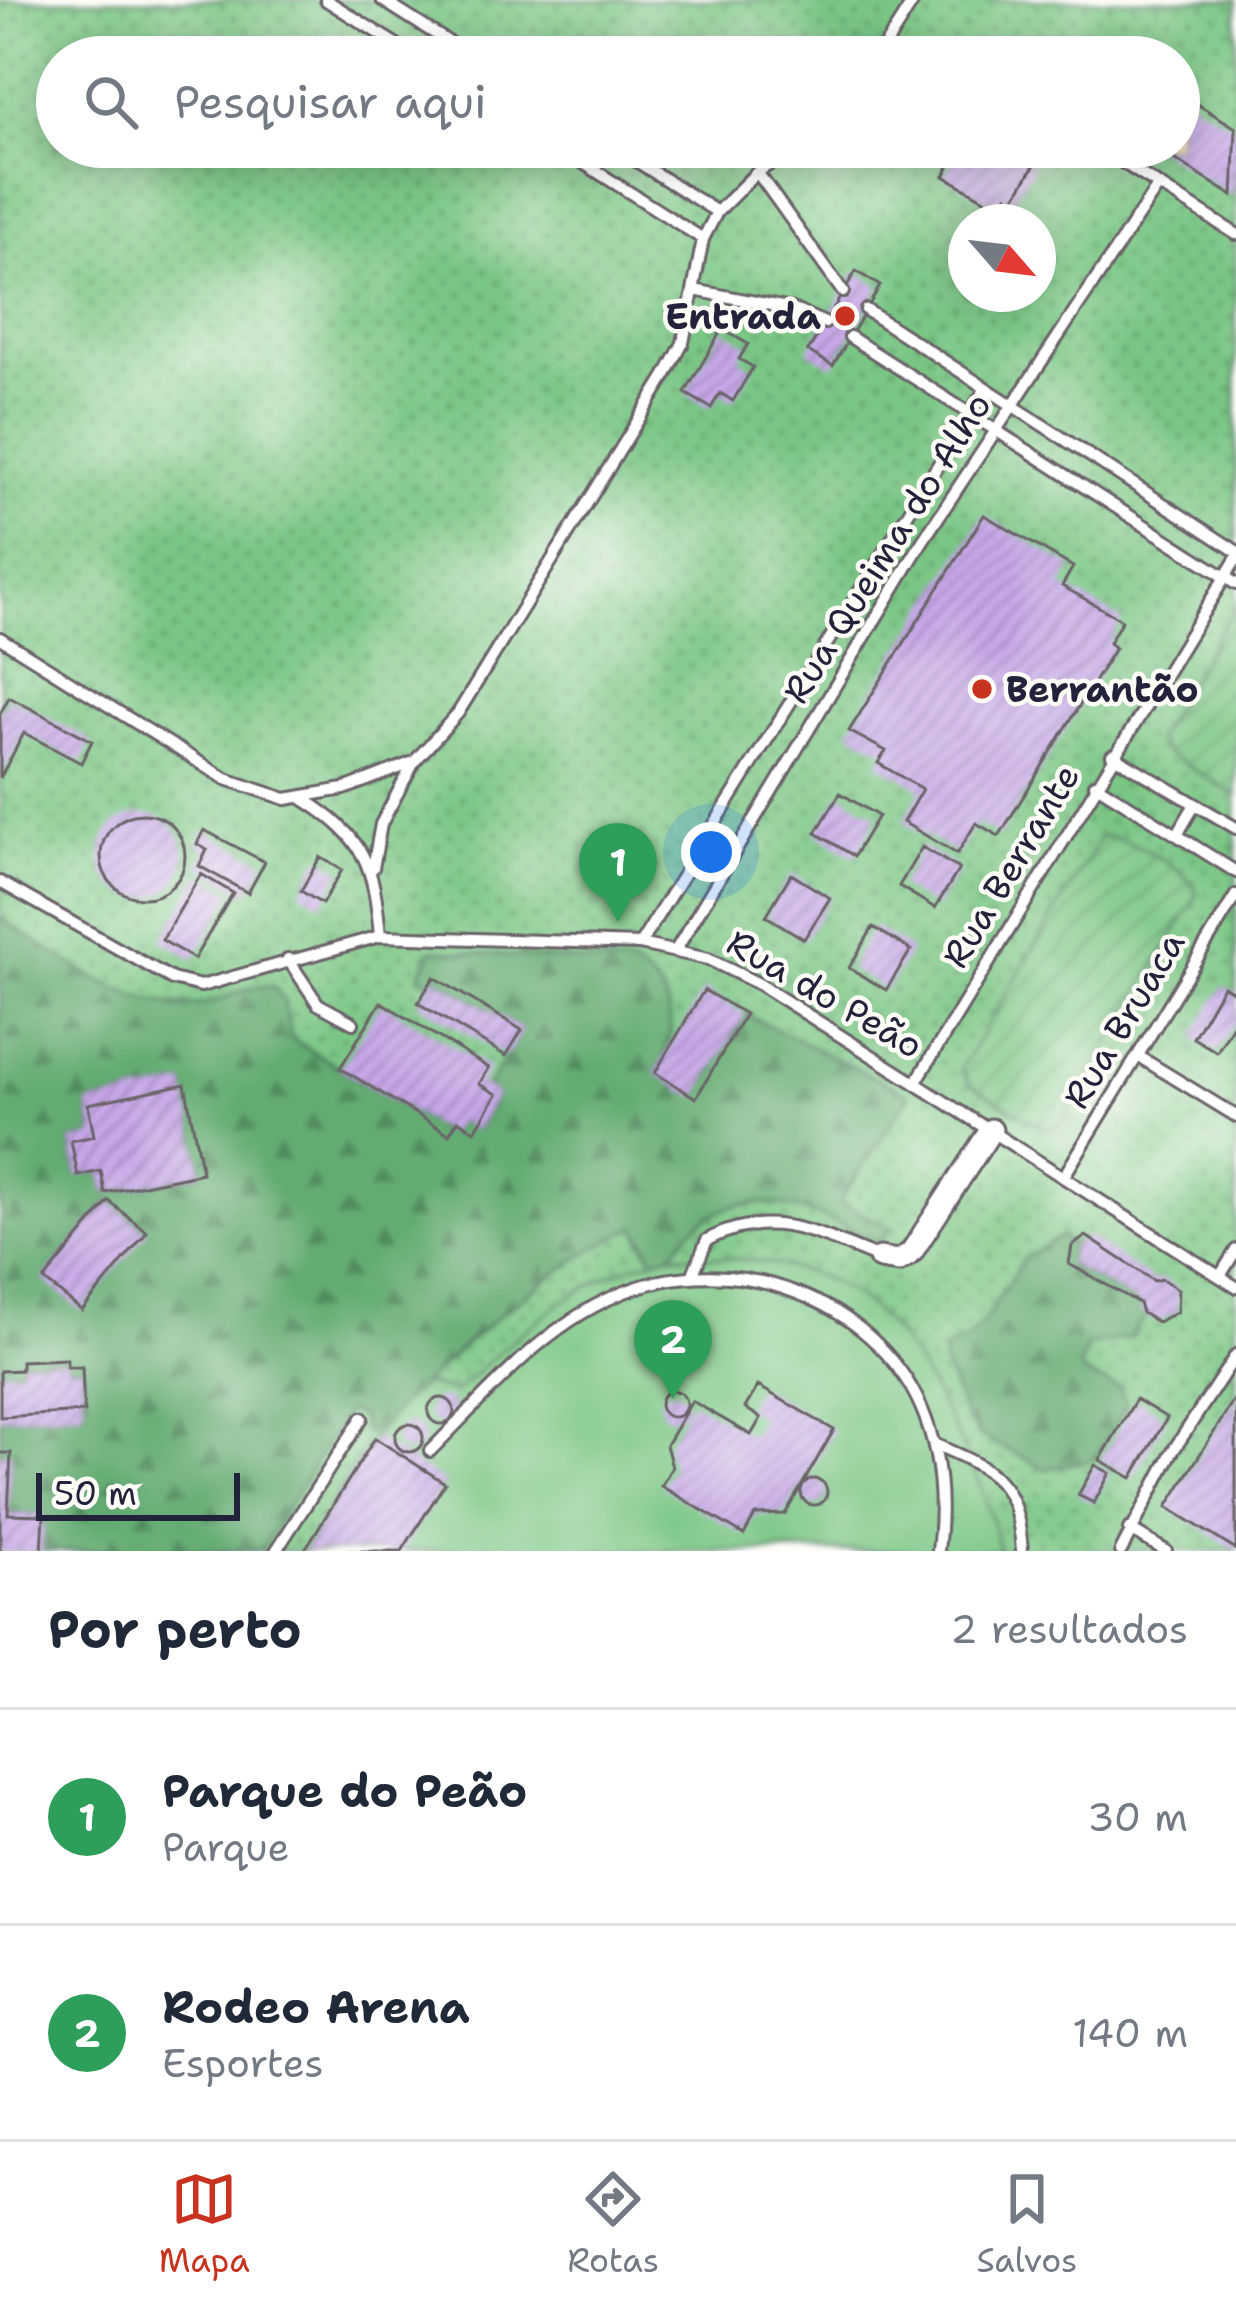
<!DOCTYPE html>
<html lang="pt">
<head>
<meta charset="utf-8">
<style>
	body { margin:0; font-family:"Shantell Sans",sans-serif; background:#f2f2f3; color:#1f2937 }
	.compass { position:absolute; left:948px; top:204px; width:108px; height:108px; border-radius:50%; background:#fff; box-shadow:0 6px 30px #0003; rotate:118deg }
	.scale { position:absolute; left:36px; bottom:30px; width:204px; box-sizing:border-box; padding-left:12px; border:6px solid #22223b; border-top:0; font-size:33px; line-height:42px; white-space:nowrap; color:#22223b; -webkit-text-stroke:9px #fdfcf7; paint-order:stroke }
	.you { position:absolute; left:711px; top:852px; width:42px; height:42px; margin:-30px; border:9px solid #fff; border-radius:50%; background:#1a73e8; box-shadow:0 0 0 18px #1a73e833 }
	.badge { display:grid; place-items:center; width:78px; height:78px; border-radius:50%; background:#c8321e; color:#fff; font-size:39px; font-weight:700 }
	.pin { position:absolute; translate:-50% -99px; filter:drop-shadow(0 3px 6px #0008) }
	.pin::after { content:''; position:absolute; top:63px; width:42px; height:36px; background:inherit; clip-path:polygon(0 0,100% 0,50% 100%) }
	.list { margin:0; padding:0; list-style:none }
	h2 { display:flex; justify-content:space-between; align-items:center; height:156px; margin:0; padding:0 48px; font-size:51px }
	h2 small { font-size:39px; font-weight:400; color:#747a83 }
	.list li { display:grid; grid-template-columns:78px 1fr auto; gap:36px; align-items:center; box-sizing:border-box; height:216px; padding:0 48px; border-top:3px solid #e0e1e3 }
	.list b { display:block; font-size:45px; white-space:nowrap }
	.list p { margin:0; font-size:39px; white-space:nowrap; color:#747a83 }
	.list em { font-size:39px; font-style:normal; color:#747a83 }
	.icon { flex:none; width:66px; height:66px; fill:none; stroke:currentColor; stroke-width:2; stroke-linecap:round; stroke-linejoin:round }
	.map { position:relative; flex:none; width:1236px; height:1551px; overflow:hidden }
	.search { position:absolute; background:#fff; box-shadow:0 6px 30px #0003; left:36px; right:36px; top:36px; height:132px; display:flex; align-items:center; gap:30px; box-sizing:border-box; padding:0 42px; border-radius:66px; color:#747a83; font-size:45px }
	.sheet { height:588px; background:#fff }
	nav { display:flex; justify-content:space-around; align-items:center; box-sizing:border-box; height:168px; border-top:3px solid #e0e1e3; background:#fff; font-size:33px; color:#747a83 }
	nav a { display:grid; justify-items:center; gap:6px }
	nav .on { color:#c8321e }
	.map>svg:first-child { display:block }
</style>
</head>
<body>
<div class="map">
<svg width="1236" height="1551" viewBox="0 0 1236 1551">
	<defs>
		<pattern id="grass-dots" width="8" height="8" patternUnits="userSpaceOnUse" patternTransform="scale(3)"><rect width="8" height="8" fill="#7ac685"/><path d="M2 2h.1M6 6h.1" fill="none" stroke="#64a06e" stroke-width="1.8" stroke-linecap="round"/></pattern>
		<pattern id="forest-firs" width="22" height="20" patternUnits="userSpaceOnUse" patternTransform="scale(3)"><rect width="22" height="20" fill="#63ab72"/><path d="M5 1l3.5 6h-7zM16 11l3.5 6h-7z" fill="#518b5f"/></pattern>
		<pattern id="garden-furrows" width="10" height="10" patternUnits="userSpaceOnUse" patternTransform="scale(3)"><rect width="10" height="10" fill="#7ac685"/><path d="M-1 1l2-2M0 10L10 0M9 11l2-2" fill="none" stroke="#64a06e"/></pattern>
		<pattern id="building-hatch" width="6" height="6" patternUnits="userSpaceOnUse" patternTransform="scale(3)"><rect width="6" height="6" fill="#c7a8e8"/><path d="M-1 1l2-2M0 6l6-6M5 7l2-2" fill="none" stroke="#a188bd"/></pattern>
	</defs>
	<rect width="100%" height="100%" fill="#fdfcf7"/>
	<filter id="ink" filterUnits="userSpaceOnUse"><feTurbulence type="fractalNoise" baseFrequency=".00833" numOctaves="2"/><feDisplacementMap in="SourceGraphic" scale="24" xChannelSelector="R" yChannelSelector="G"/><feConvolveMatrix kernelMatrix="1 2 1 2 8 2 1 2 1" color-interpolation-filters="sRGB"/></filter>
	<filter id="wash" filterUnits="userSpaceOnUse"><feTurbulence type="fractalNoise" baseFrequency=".004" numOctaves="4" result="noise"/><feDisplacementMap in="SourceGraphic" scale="48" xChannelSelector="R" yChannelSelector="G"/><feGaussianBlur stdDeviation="2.7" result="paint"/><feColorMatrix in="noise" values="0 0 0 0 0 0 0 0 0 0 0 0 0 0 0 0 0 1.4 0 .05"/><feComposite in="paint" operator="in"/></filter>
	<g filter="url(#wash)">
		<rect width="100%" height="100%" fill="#f1dcbc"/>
		<path fill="url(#grass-dots)" stroke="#4e7460" stroke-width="3" fill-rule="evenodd" d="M0,0H1236V1551H0ZM57,57H1179V147H57ZM966,222H1038V294H966Z"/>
		<path fill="url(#forest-firs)" stroke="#426656" stroke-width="3" fill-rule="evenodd" d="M0,918C60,956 120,1006 194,1005C223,1004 246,982 274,987L284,1000L292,1039L449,1134L458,1120L476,1130L497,1095L487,1088L521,1030L435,977L430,983L419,976L432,950L631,965C677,989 679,1033 656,1073L696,1097L745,1014L910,1095L839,1202L891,1228L878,1243C805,1206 725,1171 671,1255L653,1259L636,1227C552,1264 430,1366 375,1438L362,1429V1418L348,1410L260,1551H42L43,1515L8,1514L11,1454L0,1453V1417L84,1412L82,1367H67L66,1359L21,1361V1370L0,1371ZM184,1085L202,1173L106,1193L101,1171L78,1175L71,1141L94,1136L88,1104ZM108,1201L146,1232L44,1280V1279Z
			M1061,1236L1072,1246L1069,1265L1139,1303L1146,1316L1132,1337L1087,1346L1080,1368L1086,1375L1119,1388L1127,1405L1093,1460L1046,1469L980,1436L964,1414L943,1361L945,1349L968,1339L985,1320L1024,1258Z"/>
		<path fill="url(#garden-furrows)" stroke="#4e7460" stroke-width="3" d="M1234,607L1236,608V795L1163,751L1156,738Z
			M1101,836C1126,835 1192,870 1197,895L1060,1125L1046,1130L970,1084L961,1069Z"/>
		<path fill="#7ac685" stroke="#4e7460" stroke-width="3" d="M671,1255C819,1260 876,1278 946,1414C969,1459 990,1500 999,1551H304C339,1496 371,1422 425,1384L455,1392C521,1332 580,1274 671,1255Z"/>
		<g id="blocks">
			<path fill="url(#building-hatch)" d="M1179,93L1236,128L1233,196L1155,147H1179Z
				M960,147H1030L1036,150L1028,163L1034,166L1014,199L1007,195L1000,208L944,176Z
				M856,271L880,286L833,366L808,351Z
				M722,329L748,344L739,359L753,367L733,401L720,393L711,408L685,393Z
				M984,515L1073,567L1062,586L1122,620L1109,643L1115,648L999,836L976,823L957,854L903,822L922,789L878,763L886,751L849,731Z
				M9,697L92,741L81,763L24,733L0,778V714Z
				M840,793L878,816L854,856L816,833Z
				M101 856a42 42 0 1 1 84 0a42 42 0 1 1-84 0Z
				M204,830L265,862L248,893L199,866L207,850L197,844Z
				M922,847L959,869L935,908L899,886Z
				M320,857L342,870L322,904L301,891Z
				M201,874L233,893L194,959L162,940Z
				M791,874L830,898L804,939L766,916Z
				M873,927L911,950L886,990L849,968Z
				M434,977L522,1030L506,1056L418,1003Z
				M1223,986L1236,993V1020L1217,1052L1193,1038Z
				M704,990L745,1014L696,1098L655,1073Z
				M381,1002L489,1068L479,1084L497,1094L475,1131L458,1120L449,1134L340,1068Z
				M185,1084L202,1173L105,1193L101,1171L78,1176L71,1141L94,1136L88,1104Z
				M109,1201L147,1232L82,1311L44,1280Z
				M1086,1236L1154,1281L1162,1279L1178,1289L1177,1312L1157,1322L1142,1313L1139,1303L1069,1264L1072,1246Z
				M67,1359V1367H82L84,1412L0,1417V1371L21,1370V1361Z
				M758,1386L834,1430L785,1514L755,1515L744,1535L661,1486L672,1467L666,1445L692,1401L751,1435L761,1418L745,1408Z
				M660 1404a13 13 0 1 1 26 0a13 13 0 1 1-26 0Z
				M1236,1397V1550L1167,1507Z
				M428 1411a13 13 0 1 1 26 0a13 13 0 1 1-26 0Z
				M1136,1399L1167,1418L1132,1478L1100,1460Z
				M395 1438a14 14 0 1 1 28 0a14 14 0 1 1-28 0Z
				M375,1438L445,1483L402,1551H304Z
				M0,1453H11L8,1514L44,1515L42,1551H0Z
				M1095,1465L1110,1473L1094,1503L1078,1495Z
				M801 1492a13 13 0 1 1 26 0a13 13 0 1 1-26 0Z"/>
		</g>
	</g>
	<g filter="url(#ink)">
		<use href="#blocks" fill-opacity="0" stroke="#6a6368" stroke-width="3"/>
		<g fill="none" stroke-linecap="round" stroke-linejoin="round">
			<g stroke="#6a6368" stroke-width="16">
				<path id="lane" d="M326,0L416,57
					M382,0L472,57
					M947,50L958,57
					M878,57L914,0
					M558,147L703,239
					M614,147L717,212
					M1098,147L1236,234
					M757,172L843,292
					M694,290L792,309L825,323
					M866,310L1236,551
					M850,337L1236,584
					M0,638L226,779L286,799L344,789L414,762L458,713L666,375L683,343L703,239L717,212L757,172L799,147
					M1112,755L1236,828
					M1095,784L1236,872
					M302,798C365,838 374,864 380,936
					M1177,835L1195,804
					M373,868L381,824L412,766
					M0,882L172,979L201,986L380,936L640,944L708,959L759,984L1236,1287
					M640,944L986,388
					M677,948L922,542L1158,186
					M288,959L318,1004L353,1023
					M1138,1056L1236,1116
					M916,1082L1236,559
					M1064,1176L1236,895
					M693,1274L707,1240C770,1207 817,1233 879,1258
					M1220,1276L1236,1250
					M934,1444C995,1470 1017,1481 1022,1551
					M430,1451C490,1391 546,1322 627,1291C734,1249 874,1299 921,1407C941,1453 944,1503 938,1551
					M1129,1529L1166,1551
					M276,1551L362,1418
					M1121,1551L1171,1454L1236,1355"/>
			</g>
			<g stroke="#6a6368" stroke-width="27">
				<path id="street" d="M880,1258L898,1261L911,1253L991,1130"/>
			</g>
			<use href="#lane" stroke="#fff" stroke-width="10"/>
			<use href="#street" stroke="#fff" stroke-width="21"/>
		</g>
	</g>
	<g fill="#c8321e" stroke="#fdfcf7" stroke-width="4.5">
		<circle cx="845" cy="316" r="12"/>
		<circle cx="982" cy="689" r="12"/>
	</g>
	<g text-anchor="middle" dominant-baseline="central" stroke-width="9" stroke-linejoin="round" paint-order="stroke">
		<g font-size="36" font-weight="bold" fill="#22223b" stroke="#fdfcf7" text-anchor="end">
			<text x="821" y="316">Entrada</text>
			<text x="1006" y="689" text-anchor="start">Berrantão</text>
		</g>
		<g font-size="36" fill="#22223b" stroke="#fdfcf7">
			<text transform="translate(887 548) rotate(-58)">Rua Queima do Alho</text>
			<text transform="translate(1011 866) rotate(-59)">Rua Berrante</text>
			<text transform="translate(825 994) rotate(30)">Rua do Peão</text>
			<text transform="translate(1124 1020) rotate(-59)">Rua Bruaca</text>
		</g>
	</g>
</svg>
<svg class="compass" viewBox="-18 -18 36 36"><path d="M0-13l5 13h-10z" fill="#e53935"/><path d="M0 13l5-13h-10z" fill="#747a83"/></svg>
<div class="scale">50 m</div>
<div class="you"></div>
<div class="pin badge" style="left:618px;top:922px;background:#2e9e5b">1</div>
<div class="pin badge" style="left:673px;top:1399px;background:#2e9e5b">2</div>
<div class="search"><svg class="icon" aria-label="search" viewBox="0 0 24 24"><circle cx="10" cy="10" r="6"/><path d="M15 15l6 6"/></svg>Pesquisar aqui</div>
</div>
<section class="sheet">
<h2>Por perto<small>2 resultados</small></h2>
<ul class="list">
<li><span class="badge" style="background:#2e9e5b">1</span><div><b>Parque do Peão</b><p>Parque</p></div><em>30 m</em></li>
<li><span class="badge" style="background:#2e9e5b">2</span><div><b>Rodeo Arena</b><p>Esportes</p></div><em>140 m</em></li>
</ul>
</section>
<nav>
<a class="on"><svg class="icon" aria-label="map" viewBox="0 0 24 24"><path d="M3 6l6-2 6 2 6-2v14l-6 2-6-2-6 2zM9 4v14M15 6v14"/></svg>Mapa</a>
<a><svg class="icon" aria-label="directions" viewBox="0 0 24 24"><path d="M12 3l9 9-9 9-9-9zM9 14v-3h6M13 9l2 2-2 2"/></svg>Rotas</a>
<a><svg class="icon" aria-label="saved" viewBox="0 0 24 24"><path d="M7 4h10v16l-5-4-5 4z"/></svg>Salvos</a>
</nav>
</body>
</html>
